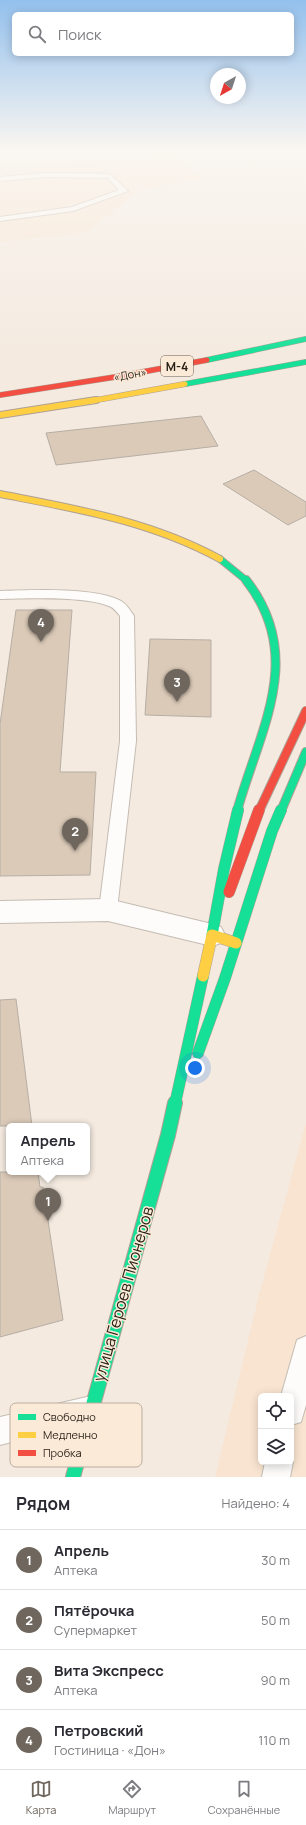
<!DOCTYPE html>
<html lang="ru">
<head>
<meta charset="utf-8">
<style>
	body { margin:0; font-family:Manrope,sans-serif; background:#f2f2f3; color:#2b2b33 }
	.controls { position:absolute; right:12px; bottom:12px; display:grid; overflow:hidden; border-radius:6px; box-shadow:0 2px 10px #0003 }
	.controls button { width:36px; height:36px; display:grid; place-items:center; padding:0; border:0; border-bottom:1px solid #e1e1e2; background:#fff; color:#2b2b33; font:20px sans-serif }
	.compass { position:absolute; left:210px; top:68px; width:36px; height:36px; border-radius:50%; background:#fff; box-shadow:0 2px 10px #0003; rotate:219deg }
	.you { position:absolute; left:195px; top:1068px; width:14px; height:14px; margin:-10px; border:3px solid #fff; border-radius:50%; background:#1a73e8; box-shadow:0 0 0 6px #1a73e833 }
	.badge { display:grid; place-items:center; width:26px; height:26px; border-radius:50%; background:#6f665d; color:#fff; font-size:13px; font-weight:700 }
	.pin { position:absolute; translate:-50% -33px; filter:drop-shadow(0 1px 2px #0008) }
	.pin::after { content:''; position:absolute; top:21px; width:14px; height:12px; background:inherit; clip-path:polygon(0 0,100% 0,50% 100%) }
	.popup { position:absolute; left:6px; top:1123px; width:84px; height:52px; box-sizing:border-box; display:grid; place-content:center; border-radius:6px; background:#fff; filter:drop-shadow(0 1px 3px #0005); font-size:13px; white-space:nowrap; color:#7c7c81 }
	.popup b { font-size:15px; color:#2b2b33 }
	.popup::after { content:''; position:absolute; left:50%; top:100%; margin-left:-8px; border:8px solid transparent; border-top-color:#fff }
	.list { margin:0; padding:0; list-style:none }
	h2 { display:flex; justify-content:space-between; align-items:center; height:52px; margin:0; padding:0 16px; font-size:17px }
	h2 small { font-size:13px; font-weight:400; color:#7c7c81 }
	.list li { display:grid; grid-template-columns:26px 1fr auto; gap:12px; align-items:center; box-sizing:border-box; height:60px; padding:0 16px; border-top:1px solid #e1e1e2 }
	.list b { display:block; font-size:15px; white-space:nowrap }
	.list p { margin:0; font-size:13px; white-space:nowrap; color:#7c7c81 }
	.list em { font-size:13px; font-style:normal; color:#7c7c81 }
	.icon { flex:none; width:22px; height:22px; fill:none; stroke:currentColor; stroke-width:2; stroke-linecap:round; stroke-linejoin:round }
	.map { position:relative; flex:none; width:306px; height:1477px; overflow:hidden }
	.search { position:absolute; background:#fff; box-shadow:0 2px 10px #0003; left:12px; right:12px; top:12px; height:44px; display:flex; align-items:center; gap:10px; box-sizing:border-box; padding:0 14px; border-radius:6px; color:#7c7c81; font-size:15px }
	.sheet { height:292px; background:#fff }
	nav { display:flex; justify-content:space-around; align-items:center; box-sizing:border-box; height:56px; border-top:1px solid #e1e1e2; background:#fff; font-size:11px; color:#7c7c81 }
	nav a { display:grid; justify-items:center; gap:2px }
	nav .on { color:#6f665d }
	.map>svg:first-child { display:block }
</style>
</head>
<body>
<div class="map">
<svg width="306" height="1477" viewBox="0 0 306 1477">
	<rect width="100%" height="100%" fill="#f4eae0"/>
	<path fill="#f8e4d0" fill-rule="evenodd" d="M178,155L201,179L142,189L86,232L0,242V167Z
		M306,1123V1477H215L259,1295ZM261,1396H291V1462H261Z"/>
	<path fill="#dbcab8" stroke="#b6aea5" d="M201,416L218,446L56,465L46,433Z
		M254,470L306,502V516L288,525L223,484Z
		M16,610H72L60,772H96L90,875L0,876V724Z
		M150,639L211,640V717L145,715Z
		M16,999L32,1126H0V1000Z
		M0,1172H38L40,1187H43L63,1320L0,1337Z"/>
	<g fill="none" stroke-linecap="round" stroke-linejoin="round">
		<g stroke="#c4bcb3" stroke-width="2">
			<path id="lane" d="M46,173L110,174L128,191L73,211L0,221V217L72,207L119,190L108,178L46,177L0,181V177Z
				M0,591C31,590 92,587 119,600C126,603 130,610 134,616L136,741L117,910L115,916L108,918L101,916L99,910L120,741V616C117,612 114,608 109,606C86,596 26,598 0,599Z
				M306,1336V1405L301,1422L291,1425V1396H281L297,1340Z
				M91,1396L100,1400L104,1409L100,1418L91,1422L0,1445V1417Z
				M291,1458L293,1462L290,1477H262L265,1462H291Z"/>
		</g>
		<g stroke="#c4bcb3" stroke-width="2">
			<path id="street" d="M108,899L212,924L221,927L225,935L221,943L212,946L108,921L0,923V901Z"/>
		</g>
		<g stroke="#afa094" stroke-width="6">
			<path id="fast-far4" d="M207,360L306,339
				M185,384L306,362"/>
		</g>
		<g stroke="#afa094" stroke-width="8">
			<path id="fast-far3" d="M220,559L247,581"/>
		</g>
		<g stroke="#afa094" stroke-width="10">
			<path id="fast-far2" d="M237,811C260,729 306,657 246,580
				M281,811L306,752"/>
		</g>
		<g stroke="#afa094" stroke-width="12">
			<path id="fast-far1" d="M212,935L224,869L238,810
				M198,1053L225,978L272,831L281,810
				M175,1104L203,976"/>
		</g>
		<g stroke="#afa094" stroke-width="16">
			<path id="fast" d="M73,1477L168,1135L175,1103"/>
		</g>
		<g stroke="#afa094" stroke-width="6">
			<path id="slow-far2" d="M91,401L185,384"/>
		</g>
		<g stroke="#afa094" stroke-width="8">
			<path id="slow-far1" d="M0,415L96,400
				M0,494C77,509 150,521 220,559"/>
		</g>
		<g stroke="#afa094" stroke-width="12">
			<path id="slow" d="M203,976L212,935L236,943"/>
		</g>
		<g stroke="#afa094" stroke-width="6">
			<path id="jam-far2" d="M0,395L115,377L207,360"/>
		</g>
		<g stroke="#afa094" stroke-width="10">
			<path id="jam-far1" d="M259,811L306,711"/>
		</g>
		<g stroke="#afa094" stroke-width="12">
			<path id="jam" d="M229,892L259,810"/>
		</g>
		<use href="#lane" fill="#fdfcfa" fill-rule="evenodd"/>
		<use href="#street" fill="#fdfcfa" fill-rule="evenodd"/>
		<use href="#fast-far4" stroke="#16e098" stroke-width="5"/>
		<use href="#fast-far3" stroke="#16e098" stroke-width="6"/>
		<use href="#fast-far2" stroke="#16e098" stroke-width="8"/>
		<use href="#fast-far1" stroke="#16e098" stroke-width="11"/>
		<use href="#fast" stroke="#16e098" stroke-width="14"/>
		<use href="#slow-far2" stroke="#ffcf43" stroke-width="5"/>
		<use href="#slow-far1" stroke="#ffcf43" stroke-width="6"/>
		<use href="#slow" stroke="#ffcf43" stroke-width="11"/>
		<use href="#jam-far2" stroke="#f24e42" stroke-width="5"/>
		<use href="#jam-far1" stroke="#f24e42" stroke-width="8"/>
		<use href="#jam" stroke="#f24e42" stroke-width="11"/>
	</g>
	<linearGradient id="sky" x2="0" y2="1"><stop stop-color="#93c0ed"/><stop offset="0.42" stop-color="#faf6f1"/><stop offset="1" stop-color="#faf6f1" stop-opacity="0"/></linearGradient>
	<rect width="306" height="356" fill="url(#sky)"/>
	<g text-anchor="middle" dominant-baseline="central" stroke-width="3" stroke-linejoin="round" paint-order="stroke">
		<g font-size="11" fill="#271f16" stroke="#fcead8">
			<text transform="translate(130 374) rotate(-10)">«Дон»</text>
		</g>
		<rect fill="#fcead8" stroke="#675c50" stroke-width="1" x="161" y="356" width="32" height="20" rx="3"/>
		<g font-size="12" font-weight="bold" fill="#271f16">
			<text x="177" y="366">М-4</text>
		</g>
		<g font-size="16" fill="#271f16" stroke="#fcead8">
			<text transform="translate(123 1294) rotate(-74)">улица Героев Пионеров</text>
		</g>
	</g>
	<rect x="10" y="1403" width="132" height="64" rx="6" fill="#fcead8" stroke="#bcad9e" stroke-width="1"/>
	<rect x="18" y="1414" width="18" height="6" fill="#16e098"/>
	<rect x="18" y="1432" width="18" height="6" fill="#ffcf43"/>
	<rect x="18" y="1450" width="18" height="6" fill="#f24e42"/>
	<g font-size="11" fill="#271f16">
		<text x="43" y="1421">Свободно</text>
		<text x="43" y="1439">Медленно</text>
		<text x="43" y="1457">Пробка</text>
	</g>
</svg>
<div class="controls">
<button><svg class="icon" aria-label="locate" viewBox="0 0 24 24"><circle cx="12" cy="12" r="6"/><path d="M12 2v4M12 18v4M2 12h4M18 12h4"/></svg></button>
<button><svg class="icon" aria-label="layers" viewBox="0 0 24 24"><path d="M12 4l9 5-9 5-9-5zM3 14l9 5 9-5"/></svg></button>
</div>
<svg class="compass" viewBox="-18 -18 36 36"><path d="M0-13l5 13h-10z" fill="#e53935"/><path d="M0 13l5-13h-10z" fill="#7c7c81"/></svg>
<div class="you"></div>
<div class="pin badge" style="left:48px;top:1221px">1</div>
<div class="popup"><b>Апрель</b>Аптека</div>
<div class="pin badge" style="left:75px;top:851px">2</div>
<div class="pin badge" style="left:177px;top:702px">3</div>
<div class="pin badge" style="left:41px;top:642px">4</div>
<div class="search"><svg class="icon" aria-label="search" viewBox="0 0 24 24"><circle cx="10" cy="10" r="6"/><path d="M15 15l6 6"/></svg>Поиск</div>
</div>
<section class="sheet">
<h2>Рядом<small>Найдено: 4</small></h2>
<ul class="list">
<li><span class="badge">1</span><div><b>Апрель</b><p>Аптека</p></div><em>30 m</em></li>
<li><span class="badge">2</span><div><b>Пятёрочка</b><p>Супермаркет</p></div><em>50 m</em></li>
<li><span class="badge">3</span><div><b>Вита Экспресс</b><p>Аптека</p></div><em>90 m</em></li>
<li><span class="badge">4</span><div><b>Петровский</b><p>Гостиница · «Дон»</p></div><em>110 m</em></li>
</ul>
</section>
<nav>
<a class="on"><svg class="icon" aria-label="map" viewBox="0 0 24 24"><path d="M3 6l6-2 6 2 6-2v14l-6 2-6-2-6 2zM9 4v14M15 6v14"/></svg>Карта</a>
<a><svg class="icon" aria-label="directions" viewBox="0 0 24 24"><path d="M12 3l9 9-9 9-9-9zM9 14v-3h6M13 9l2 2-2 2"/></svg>Маршрут</a>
<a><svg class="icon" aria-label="saved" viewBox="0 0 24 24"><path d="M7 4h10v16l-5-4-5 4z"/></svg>Сохранённые</a>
</nav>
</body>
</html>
